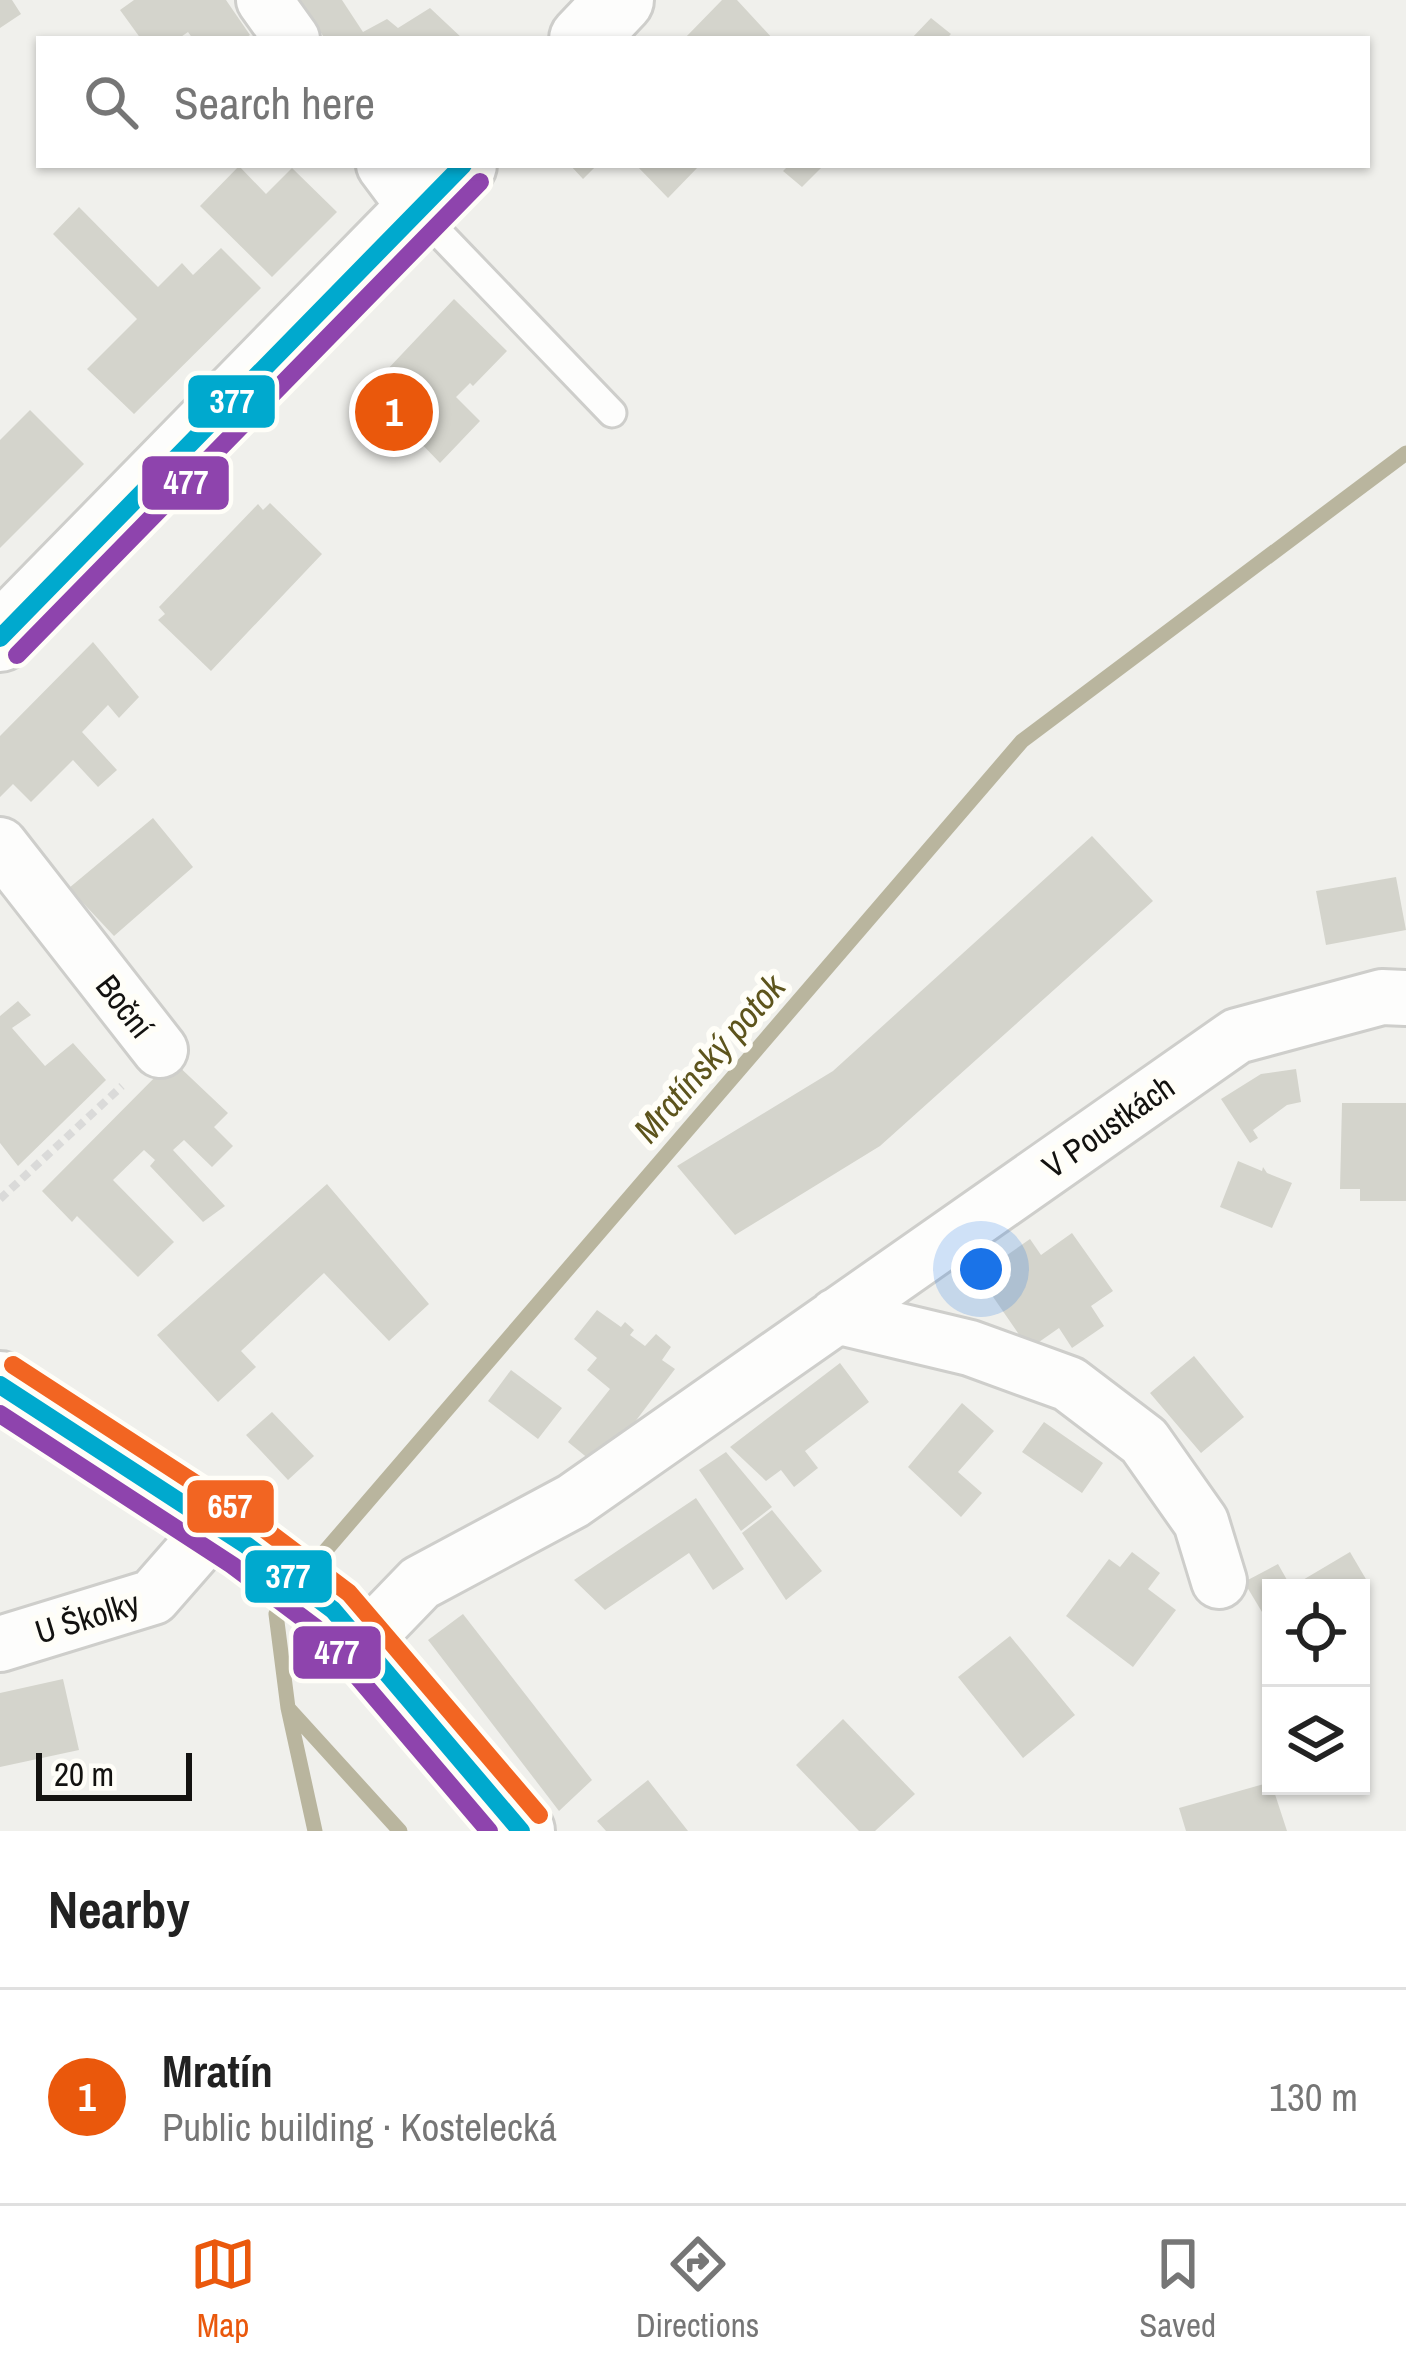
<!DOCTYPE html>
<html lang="en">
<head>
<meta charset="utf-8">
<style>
	body { margin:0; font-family:"Archivo Narrow",sans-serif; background:#f2f2f2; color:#222 }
	.controls { position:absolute; right:36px; bottom:36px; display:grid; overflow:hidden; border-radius:0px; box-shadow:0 3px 9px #0004 }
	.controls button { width:108px; height:108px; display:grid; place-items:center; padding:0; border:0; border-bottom:3px solid #e0e0e0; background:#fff; color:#222; font:60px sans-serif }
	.scale { position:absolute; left:36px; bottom:30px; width:156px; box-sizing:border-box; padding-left:12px; border:6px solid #131210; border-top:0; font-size:33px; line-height:42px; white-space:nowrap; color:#131210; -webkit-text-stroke:9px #fffef8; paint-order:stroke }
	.you { position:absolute; left:981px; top:1269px; width:42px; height:42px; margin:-30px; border:9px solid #fff; border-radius:50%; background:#1a73e8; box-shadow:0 0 0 18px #1a73e833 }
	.badge { display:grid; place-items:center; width:78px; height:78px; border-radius:50%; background:#ea580c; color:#fff; font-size:39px; font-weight:700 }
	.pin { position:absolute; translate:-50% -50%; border:6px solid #fff; box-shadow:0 3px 12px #0006 }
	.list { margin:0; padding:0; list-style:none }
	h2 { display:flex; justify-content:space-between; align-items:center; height:156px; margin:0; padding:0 48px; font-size:51px }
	h2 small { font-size:39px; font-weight:400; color:#767676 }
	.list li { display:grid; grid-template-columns:78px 1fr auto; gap:36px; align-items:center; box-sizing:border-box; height:216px; padding:0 48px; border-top:3px solid #e0e0e0 }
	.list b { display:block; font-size:45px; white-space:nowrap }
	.list p { margin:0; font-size:39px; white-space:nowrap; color:#767676 }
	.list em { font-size:39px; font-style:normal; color:#767676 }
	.icon { flex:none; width:66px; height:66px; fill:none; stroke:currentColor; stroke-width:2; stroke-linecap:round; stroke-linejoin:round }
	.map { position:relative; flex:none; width:1406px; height:1831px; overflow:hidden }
	.search { position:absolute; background:#fff; box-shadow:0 3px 9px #0004; left:36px; right:36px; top:36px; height:132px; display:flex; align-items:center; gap:30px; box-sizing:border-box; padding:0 42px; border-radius:0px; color:#767676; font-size:45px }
	.sheet { height:372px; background:#fff }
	nav { display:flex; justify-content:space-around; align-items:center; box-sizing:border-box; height:168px; border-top:3px solid #e0e0e0; background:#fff; font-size:33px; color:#767676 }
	nav a { display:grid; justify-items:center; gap:6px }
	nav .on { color:#ea580c }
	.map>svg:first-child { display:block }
</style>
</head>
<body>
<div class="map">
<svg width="1406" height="1831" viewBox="0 0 1406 1831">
	<rect width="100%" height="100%" fill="#f0f0ec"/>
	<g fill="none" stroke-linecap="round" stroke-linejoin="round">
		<path stroke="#b9b59e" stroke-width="15" d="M308,1571L1022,741L1406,453
			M290,1595L276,1614L288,1708L315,1831
			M289,1709L400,1831"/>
	</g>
	<path fill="#d4d4cc" d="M0,0H12L21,14L0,28Z
		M134,0H226L250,35L244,39H193L188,32L178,39H141L120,10Z
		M300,0H342L363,32L387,19L398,28L430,8L463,39H325Z
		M722,0H737L773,39H684Z
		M931,18L951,34L946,39H911Z
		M570,165H597L583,179Z
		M636,165H700L668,198Z
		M789,165H824L802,187L783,171Z
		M239,166L266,194L292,168L337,212L272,277L200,206Z
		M79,207L158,287L182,263L193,275L221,248L261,288L134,414L87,369L137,319L53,234Z
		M454,299L507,351L473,386L470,383L456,397L480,421L440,463L416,438L398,456L350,409Z
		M30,410L84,464L0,548V440Z
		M270,503L322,554L211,671L158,620L165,614L159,607L258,504L263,510Z
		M93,642L139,697L119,718L108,705L82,732L117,770L98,787L73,760L31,802L13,784L0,797V736Z
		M153,818L193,867L114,936L69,888Z
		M1092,836L1153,901L880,1146L735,1235L677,1166L833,1071Z
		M1396,877L1406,930L1326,945L1316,891Z
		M18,1001L31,1015L12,1028L45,1066L73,1043L106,1080L18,1166L0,1143V1016Z
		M172,1060L228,1113L214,1127L233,1146L212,1167L184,1140L173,1150L225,1206L203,1222L150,1166L155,1160L144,1150L113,1180L174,1242L138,1277L77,1216L72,1222L42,1191Z
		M1296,1069L1301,1102L1287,1105L1253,1130L1258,1138L1250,1143L1221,1099L1261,1074Z
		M1342,1103H1406V1201H1360V1189H1340Z
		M1238,1161L1262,1171L1263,1167L1267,1173L1292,1183L1272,1228L1220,1207Z
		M327,1184L429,1304L389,1341L324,1273L241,1351L256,1367L218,1402L157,1335Z
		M1072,1233L1113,1291L1091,1306L1104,1326L1072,1348L1059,1328L1029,1349L989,1291L1011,1276L1000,1260L1030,1239L1041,1255Z
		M597,1310L621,1327L625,1322L634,1330L630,1335L645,1346L656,1334L671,1347L662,1360L675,1369L600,1468L568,1442L610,1389L587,1370L597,1358L574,1339Z
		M1194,1356L1244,1417L1201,1453L1150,1393Z
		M840,1363L869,1402L805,1451L818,1468L794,1487L781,1470L766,1481L730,1447Z
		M511,1370L562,1408L538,1439L488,1401Z
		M962,1403L994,1431L958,1472L982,1493L961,1517L908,1467Z
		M272,1412L314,1456L288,1480L246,1435Z
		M1044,1422L1103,1463L1082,1493L1022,1452Z
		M726,1452L772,1507L741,1531L699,1470Z
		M696,1498L744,1569L713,1590L689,1553L605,1610L574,1580Z
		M772,1510L822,1571L786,1600L742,1533Z
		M1132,1552L1160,1573L1148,1589L1176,1610L1133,1667L1066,1616L1109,1559L1120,1567Z
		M1350,1552L1370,1586L1361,1591L1271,1588V1627L1244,1582L1278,1564L1291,1587Z
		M463,1614L592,1780L559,1811L428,1640Z
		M1010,1636L1075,1715L1023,1758L958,1677Z
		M63,1679L79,1750L0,1767V1693Z
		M843,1719L915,1794L875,1831H859L796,1765Z
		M648,1780L688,1831H606L597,1821Z
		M1271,1782L1287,1831H1186L1179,1808Z"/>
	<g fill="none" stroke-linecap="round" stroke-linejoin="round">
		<g stroke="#cececb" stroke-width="33">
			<path id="service" d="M419,212L612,413"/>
		</g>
		<g stroke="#cececb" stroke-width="60">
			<path id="minor" d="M264,0L292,39
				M384,165L419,212
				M0,845L160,1050
				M836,1316L970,1348L1069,1384L1144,1441L1201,1522L1219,1581
				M363,1642L420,1583L573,1501L1237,1036L1382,997L1406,998
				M0,1644L153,1597L216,1525"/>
		</g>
		<g stroke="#cececb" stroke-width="72">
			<path id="tertiary" d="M0,1385L246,1545L333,1610L521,1831"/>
		</g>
		<g stroke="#cececb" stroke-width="72">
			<path id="secondary" d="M583,39L620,0
				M0,638L463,165"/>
		</g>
		<path stroke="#dadad9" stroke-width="8" stroke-dasharray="9 6" stroke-linecap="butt" d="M0,1199L122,1086"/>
		<use href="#service" stroke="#fdfdfc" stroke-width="27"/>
		<use href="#minor" stroke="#fdfdfc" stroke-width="54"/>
		<use href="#tertiary" stroke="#fdfdfc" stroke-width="66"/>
		<use href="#secondary" stroke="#fdfdfc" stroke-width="66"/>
		<g stroke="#fffef8" stroke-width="27">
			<path id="bus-1" d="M0,638L463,165
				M0,1385L246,1545L333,1610L521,1831"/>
		</g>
		<g stroke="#fffef8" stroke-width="27">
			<path id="bus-2" d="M17,655L480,182
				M0,1414L232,1565L316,1628L489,1831"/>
		</g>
		<g stroke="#fffef8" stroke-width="27">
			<path id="bus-3" d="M13,1365L259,1525L349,1593L539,1815"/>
		</g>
		<use href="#bus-1" stroke="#00a9ce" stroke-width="18"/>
		<use href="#bus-2" stroke="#8e44ad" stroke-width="18"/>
		<use href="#bus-3" stroke="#f26522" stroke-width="18"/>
	</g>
	<g text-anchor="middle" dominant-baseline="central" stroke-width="12" stroke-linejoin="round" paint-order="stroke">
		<g font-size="33" fill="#131210" stroke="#fffef8">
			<text transform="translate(125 1006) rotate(52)">Boční</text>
			<text transform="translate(1108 1126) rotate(-35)">V Poustkách</text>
			<text transform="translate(87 1617) rotate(-17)">U Školky</text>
		</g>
		<g font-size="36" font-style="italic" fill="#5d541c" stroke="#fffef8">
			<text transform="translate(709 1058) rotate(-49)">Mratínský potok</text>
		</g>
	</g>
	<g stroke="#fffef8" stroke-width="4.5">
		<rect x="186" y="373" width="91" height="57" rx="12" fill="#00a9ce"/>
		<rect x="140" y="454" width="91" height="58" rx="12" fill="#8e44ad"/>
		<rect x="185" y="1478" width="91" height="57" rx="12" fill="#f26522"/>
		<rect x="243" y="1548" width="91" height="57" rx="12" fill="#00a9ce"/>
		<rect x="291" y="1624" width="92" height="57" rx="12" fill="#8e44ad"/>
	</g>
	<g font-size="33" text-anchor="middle" font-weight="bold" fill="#fff">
		<text x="232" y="413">377</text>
		<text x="186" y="494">477</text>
		<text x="230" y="1518">657</text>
		<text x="288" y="1588">377</text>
		<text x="337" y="1664">477</text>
	</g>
</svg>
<div class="controls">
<button><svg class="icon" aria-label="locate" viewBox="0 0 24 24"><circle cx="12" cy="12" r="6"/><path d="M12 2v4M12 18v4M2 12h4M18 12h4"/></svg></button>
<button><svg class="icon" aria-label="layers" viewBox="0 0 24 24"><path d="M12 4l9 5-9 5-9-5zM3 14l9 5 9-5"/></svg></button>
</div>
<div class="scale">20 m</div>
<div class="you"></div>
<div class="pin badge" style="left:394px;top:412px">1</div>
<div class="search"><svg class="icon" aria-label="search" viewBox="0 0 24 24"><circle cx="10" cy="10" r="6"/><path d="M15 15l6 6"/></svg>Search here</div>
</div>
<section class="sheet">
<h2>Nearby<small></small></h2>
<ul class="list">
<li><span class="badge">1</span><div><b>Mratín</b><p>Public building · Kostelecká</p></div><em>130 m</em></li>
</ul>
</section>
<nav>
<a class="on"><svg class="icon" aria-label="map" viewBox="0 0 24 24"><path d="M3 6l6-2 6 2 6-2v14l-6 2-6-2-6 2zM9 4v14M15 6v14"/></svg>Map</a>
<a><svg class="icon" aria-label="directions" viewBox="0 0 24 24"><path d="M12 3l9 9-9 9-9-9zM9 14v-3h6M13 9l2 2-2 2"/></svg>Directions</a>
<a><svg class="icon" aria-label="saved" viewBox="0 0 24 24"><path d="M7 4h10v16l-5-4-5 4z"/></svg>Saved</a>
</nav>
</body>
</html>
